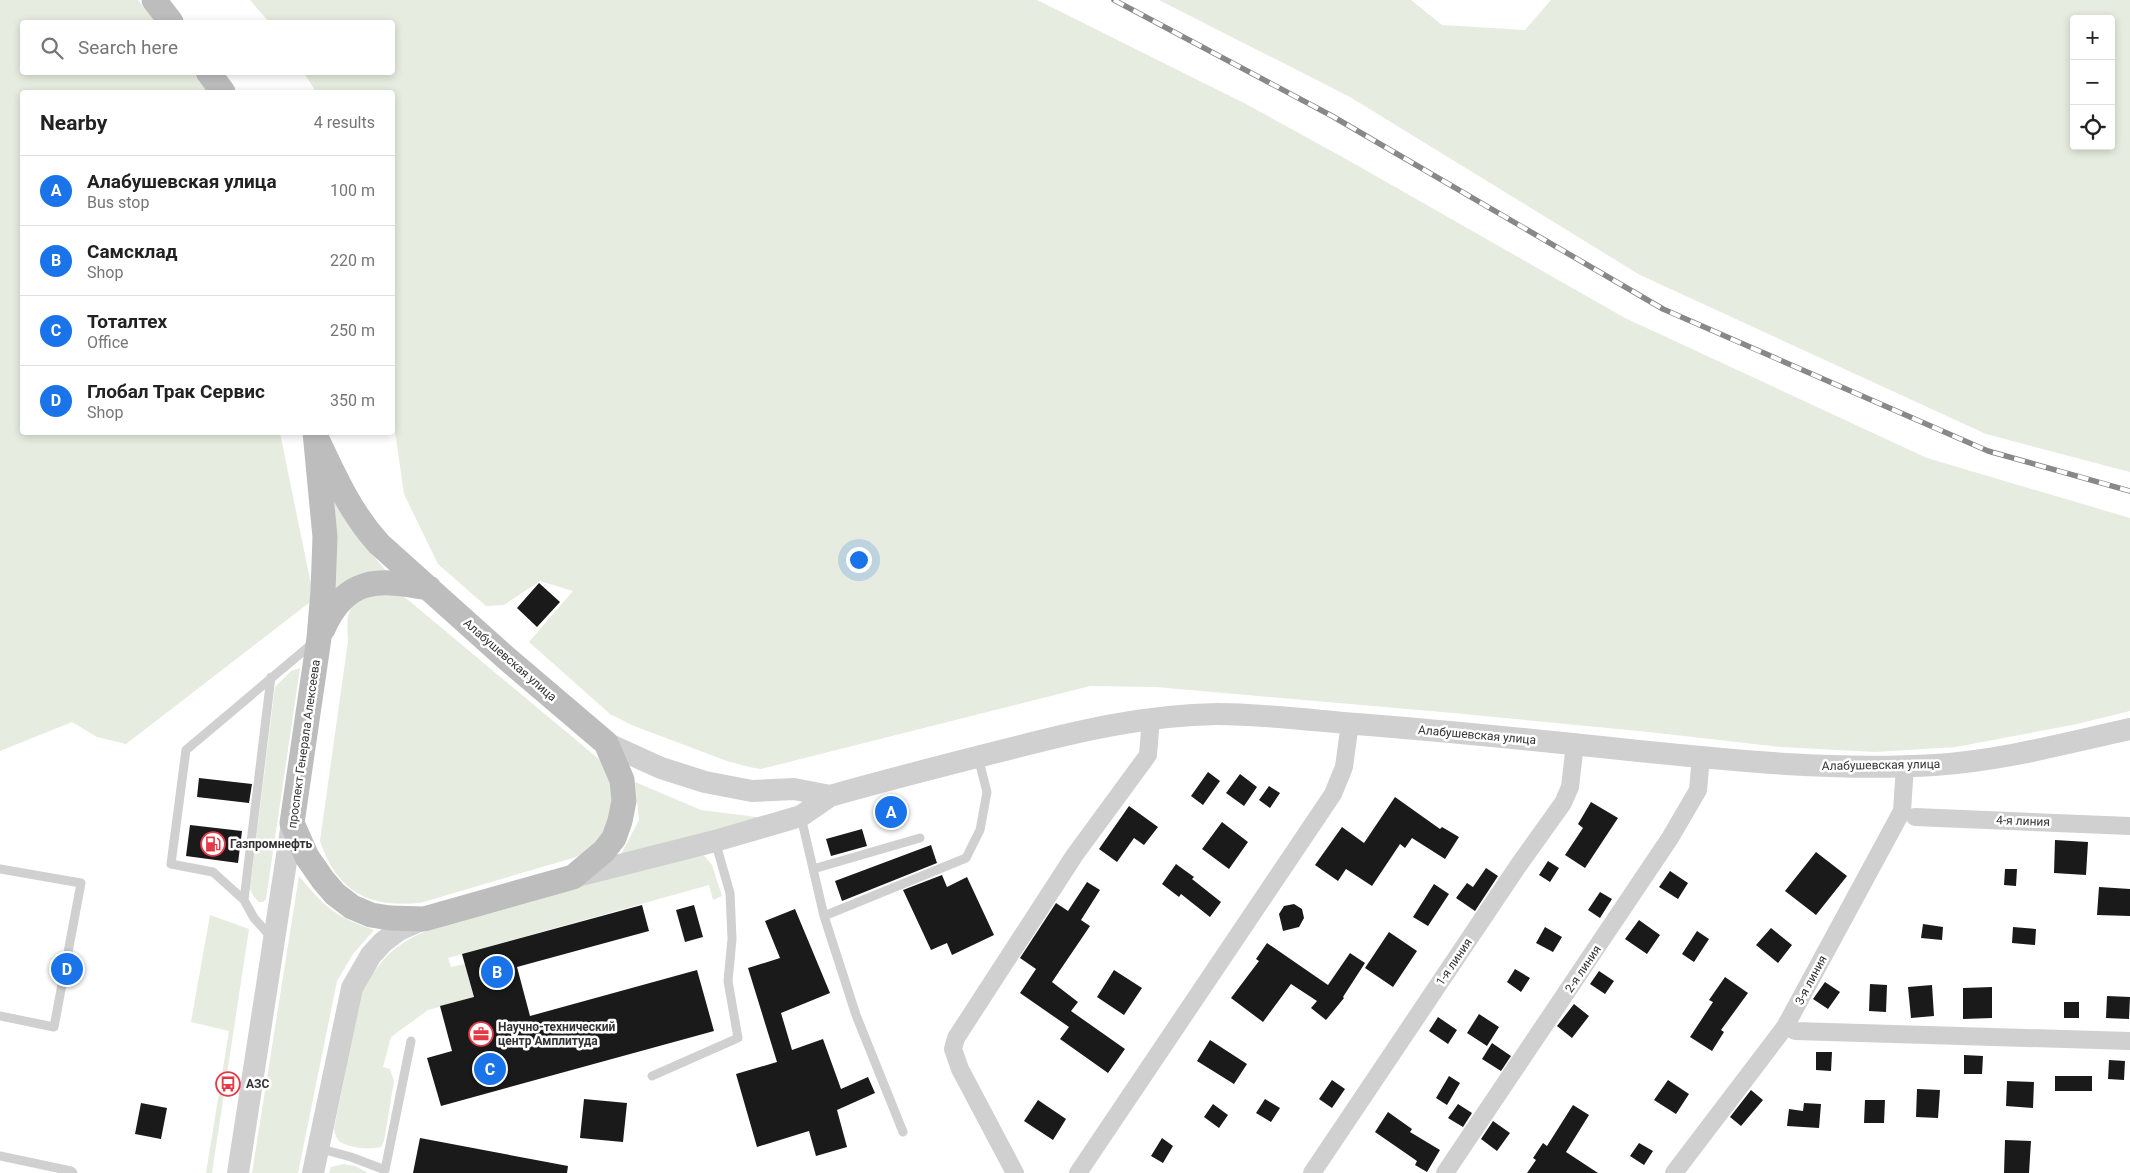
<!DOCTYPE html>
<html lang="en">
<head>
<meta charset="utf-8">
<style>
	body { margin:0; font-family:Roboto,sans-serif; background:#f2f2f2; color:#222 }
	.controls { position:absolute; right:15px; top:15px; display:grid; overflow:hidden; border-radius:5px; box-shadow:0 2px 8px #0003 }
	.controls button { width:45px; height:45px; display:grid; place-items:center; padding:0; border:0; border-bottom:1px solid #e0e0e0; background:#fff; color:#222; font:25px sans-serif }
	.you { position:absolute; left:858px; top:559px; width:18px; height:18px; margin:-12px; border:4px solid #fff; border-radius:50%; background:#1a73e8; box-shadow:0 0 0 8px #1a73e833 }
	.badge { display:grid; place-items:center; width:32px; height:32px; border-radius:50%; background:#1a73e8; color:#fff; font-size:16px; font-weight:700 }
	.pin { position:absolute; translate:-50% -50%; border:2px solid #fff; box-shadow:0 1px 5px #0006 }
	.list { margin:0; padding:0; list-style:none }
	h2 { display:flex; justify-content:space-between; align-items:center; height:65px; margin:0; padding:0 20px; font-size:21px }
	h2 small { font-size:16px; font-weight:400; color:#767676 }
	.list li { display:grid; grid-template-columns:32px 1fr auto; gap:15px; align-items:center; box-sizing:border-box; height:70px; padding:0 20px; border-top:1px solid #e0e0e0 }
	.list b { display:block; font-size:19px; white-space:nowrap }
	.list p { margin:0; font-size:16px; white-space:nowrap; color:#767676 }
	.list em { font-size:16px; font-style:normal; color:#767676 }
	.icon { flex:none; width:28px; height:28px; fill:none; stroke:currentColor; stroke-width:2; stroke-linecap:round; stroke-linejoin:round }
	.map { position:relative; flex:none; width:2130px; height:1173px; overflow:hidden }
	.search { position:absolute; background:#fff; box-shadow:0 2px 8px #0003; left:20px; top:20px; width:375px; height:55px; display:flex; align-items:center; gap:12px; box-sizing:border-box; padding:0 18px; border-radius:5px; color:#767676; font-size:19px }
	.panel { position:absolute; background:#fff; box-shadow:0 2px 8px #0003; left:20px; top:90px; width:375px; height:345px; border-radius:5px }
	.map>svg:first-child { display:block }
</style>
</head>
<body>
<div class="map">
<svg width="2130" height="1173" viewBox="0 0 2130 1173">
	<rect width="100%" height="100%" fill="#fff"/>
	<path fill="#e6ecdf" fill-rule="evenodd" d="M0,0H138L155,22H22V72L193,73L208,92H22V432L280,433L314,599L126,744L97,737L72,722L0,751Z
		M250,0H1037L1246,104L1346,159L1625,318L1927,458L2130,518V711L2077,724L1956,747L1875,752L1781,747L1649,732L1453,713L1156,687L1090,686L761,769L749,767L727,761L634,726L610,714L529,642L573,591L540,581L504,605L486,606L438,564L404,494L392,411V92H316L304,73L392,72V22H269Z
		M1159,0H1411L1442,25L1525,30L1551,0H2130V472L1986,434L1640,275L1350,97ZM2074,19H2111V146H2074Z
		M334,497L356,535L386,571L368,572L333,595Z
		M397,593L407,599L606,765L615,793L606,834L588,851L573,858L420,903C367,908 337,891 320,841L348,641C348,633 346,621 349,613C356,592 379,593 397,593Z
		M300,668L266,899L263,902H259L254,897L250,889L275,687L291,671Z
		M635,782L701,810L765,818L618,860L639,820Z
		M701,852L712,865L722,896L713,900L709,885L448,958L451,967L465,964L474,997L428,1010L391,1037L383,1067L390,1069L394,1081L384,1141L381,1147C370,1150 348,1148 339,1141C336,1137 335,1134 334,1129L362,992C380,959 396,942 432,929Z
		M299,876C326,908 334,916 374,930L353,954L337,981L298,1173H252Z
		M210,915L249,929L212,1173H206L229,1031L191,1022Z
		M344,1164L355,1166L368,1173H329L331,1167Z"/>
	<path fill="#1a1a1a" d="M539,583L560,602L537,627L517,608Z
		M1208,772L1220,781L1203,805L1191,796Z
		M1240,774L1257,787L1244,806L1226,793Z
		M199,778L252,784L249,803L197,797Z
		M1269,786L1280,793L1270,808L1259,800Z
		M1395,797L1440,829L1442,827L1459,837L1445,859L1412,838L1405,848L1400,844L1372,886L1346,869L1338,881L1315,865L1342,827L1364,843Z
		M1591,802L1618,818L1585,868L1565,855L1583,828L1578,824Z
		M1129,806L1158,827L1144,845L1134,838L1117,862L1099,849Z
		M1222,822L1248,842L1229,869L1202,849Z
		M190,825L242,831L238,863L186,856Z
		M862,829L867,846L831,856L826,839Z
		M2055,840L2088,842L2086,875L2054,873Z
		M931,845L937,863L842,901L835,881Z
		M1816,852L1847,876L1816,915L1785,891Z
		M1548,861L1559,868L1550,882L1539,875Z
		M1176,864L1194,877L1192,879L1221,902L1210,917L1181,894L1179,897L1162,884Z
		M1486,868L1498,876L1475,911L1456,898L1467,883L1473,887Z
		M2005,869H2017L2016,886L2004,885Z
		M1670,871L1688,883L1678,899L1659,887Z
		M942,875L947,887L967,877L994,935L952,955L947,943L931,950L903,890Z
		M1087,882L1100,890L1081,920L1090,926L1052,982L1078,1002L1071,1011L1125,1049L1108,1073L1060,1039L1069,1027L1020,993L1036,969L1020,958L1056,903L1068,911Z
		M1434,884L1449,894L1428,926L1413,917Z
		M2099,887L2130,889V916L2097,915Z
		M1600,892L1612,899L1600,918L1588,910Z
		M1294,904L1302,909L1304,918L1299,927L1283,931L1279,914L1284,906Z
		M642,905L649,931L517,967L530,1016L697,970L714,1031L441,1106L427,1058L452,1051L440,1006L474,997L462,954Z
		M694,905L703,937L685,942L676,910Z
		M795,909L830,993L781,1013L792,1050L823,1039L841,1089L868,1077L875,1093L837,1110L847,1147L816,1156L809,1131L757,1147L736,1074L777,1062L748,968L780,958L765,921Z
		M1639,920L1660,935L1647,954L1625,939Z
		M1923,924L1943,927L1942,940L1921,938Z
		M1545,927L1562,937L1553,952L1536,943Z
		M2013,927L2036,929L2035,945L2012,943Z
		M1771,928L1792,945L1778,963L1756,945Z
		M1697,931L1709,939L1694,962L1682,954Z
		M1389,932L1417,951L1393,987L1365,968Z
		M1267,943L1328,985L1350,953L1365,963L1343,997L1344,998L1326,1020L1311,1008L1317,1001L1291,984L1263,1022L1231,998L1259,961L1256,959Z
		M1515,969L1530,978L1521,992L1507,982Z
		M1114,970L1142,988L1124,1015L1097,997Z
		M1599,971L1614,981L1605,994L1590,984Z
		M1725,977L1748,993L1721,1030L1724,1032L1712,1051L1690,1037L1713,1002L1709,1000Z
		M1825,982L1840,992L1828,1009L1813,999Z
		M1870,984L1887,985L1886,1012L1869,1011Z
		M1932,985L1934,1016L1911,1018L1908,987Z
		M1992,987V1018L1963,1019V988Z
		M2107,996L2130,997L2129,1019L2106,1018Z
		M2064,1002H2079V1018H2064Z
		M1574,1004L1589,1016L1572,1038L1557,1026Z
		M1479,1014L1499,1027L1487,1046L1467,1033Z
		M1438,1017L1457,1030L1448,1044L1429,1031Z
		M1210,1040L1247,1064L1234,1084L1197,1061Z
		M1492,1043L1511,1056L1501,1071L1482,1059Z
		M1816,1052H1832L1831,1071L1816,1070Z
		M1964,1055L1983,1056L1982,1074H1964Z
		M2109,1060L2125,1061L2124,1080L2108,1079Z
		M1449,1076L1460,1083L1447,1105L1436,1098Z
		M2055,1076H2092V1091H2055Z
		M1332,1080L1345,1089L1332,1108L1319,1099Z
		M1668,1080L1689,1094L1676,1114L1654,1100Z
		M2007,1081L2034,1082L2033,1108L2006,1106Z
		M1917,1089L1940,1090L1938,1118L1916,1117Z
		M1751,1090L1763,1100L1741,1126L1730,1117Z
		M584,1099L627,1103L623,1142L580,1138Z
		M1265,1099L1280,1108L1271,1122L1256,1113Z
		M1038,1100L1066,1119L1053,1140L1024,1121Z
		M1865,1100H1885L1884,1123H1864Z
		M141,1103L167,1108L161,1139L135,1134Z
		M1804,1103L1821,1104L1819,1128L1787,1126L1789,1109L1803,1111Z
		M1213,1104L1228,1115L1219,1128L1204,1117Z
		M1458,1104L1472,1113L1463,1127L1448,1118Z
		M1573,1105L1589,1115L1566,1152L1598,1173H1527L1536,1160L1533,1158L1543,1143L1547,1146Z
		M1388,1112L1412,1129L1410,1132L1440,1150L1427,1172L1415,1165L1417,1161L1375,1132Z
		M1493,1121L1510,1133L1497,1151L1481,1139Z
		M420,1138L568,1166L567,1173H413Z
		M1162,1138L1173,1146L1163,1163L1151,1156Z
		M2005,1140L2031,1141L2029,1173H2004Z
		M1639,1143L1653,1151L1644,1165L1630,1156Z"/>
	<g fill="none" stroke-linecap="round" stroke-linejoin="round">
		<path stroke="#d0d0d0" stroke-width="9" d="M801,817L824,916L856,1015L903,1132
			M0,869L81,883L54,1027L0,1016
			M813,869L920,838
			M244,900L271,677
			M824,916L966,858L980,830L987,792L978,757
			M271,937L254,918L244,900L213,872L171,864L186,750L313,643
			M652,1076L738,1038L728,981L732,939L730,893L715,841
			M318,1148L351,1157L385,1170L411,1041
			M0,1156L71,1171L73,1173"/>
		<path stroke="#d0d0d0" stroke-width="18" d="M1915,817L2130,826
			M1795,1031L2130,1041
			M1015,1173L960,1069L953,1049L956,1038L1074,856L1148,755L1151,718
			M1078,1173L1333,794L1344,767L1350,723
			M1312,1173L1518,866L1563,803L1570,787L1575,744
			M1445,1173L1670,838L1698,790L1701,757
			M1674,1173L1785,1027L1902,811L1905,766"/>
		<path stroke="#d0d0d0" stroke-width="22" d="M606,743L661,768L705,782L752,791L794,789L830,796
			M573,877L715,841L801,816L830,796C890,779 949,764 1009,749C1078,731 1146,715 1217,714C1263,714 1309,720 1356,724C1450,731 1544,741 1639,751C1737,761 1836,771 1935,765C2001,761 2066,743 2130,729
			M238,1173L292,823
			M313,1173L352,988L371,955L383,942L399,930L424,919"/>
		<path stroke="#bdbdbd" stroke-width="25" d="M154,0L171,22
			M208,72L223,92
			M315,432L325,537L323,591L319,638L292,823L307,857L323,880L335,894L352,907L371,915L390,918L424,919L573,877L604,851L614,838L620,821L624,801L622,780L606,743L505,657L379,544C350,512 334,475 316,437
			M323,629C346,576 379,579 429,588"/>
		<g stroke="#888" stroke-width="5.5">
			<path id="rail" d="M1114,0L1332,116L1663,309L1988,451L2130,491"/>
		</g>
		<use href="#rail" stroke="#fff" stroke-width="4" stroke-dasharray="11" stroke-linecap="butt"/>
	</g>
	<defs>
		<g id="fuel-ring" transform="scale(1.25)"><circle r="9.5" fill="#fff" stroke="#e63946" stroke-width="1.5"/><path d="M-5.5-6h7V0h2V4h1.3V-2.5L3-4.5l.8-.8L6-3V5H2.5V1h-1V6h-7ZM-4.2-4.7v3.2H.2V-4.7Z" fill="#e63946"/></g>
		<g id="office-ring" transform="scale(1.25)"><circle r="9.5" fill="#fff" stroke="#e63946" stroke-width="1.5"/><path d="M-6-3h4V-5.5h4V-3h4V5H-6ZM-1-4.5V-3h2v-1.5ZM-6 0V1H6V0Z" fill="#e63946"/></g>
		<g id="bus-ring" transform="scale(1.25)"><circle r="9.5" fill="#fff" stroke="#e63946" stroke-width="1.5"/><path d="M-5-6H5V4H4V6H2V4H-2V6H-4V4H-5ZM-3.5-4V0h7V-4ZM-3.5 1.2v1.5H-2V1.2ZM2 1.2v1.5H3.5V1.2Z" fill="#e63946"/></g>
	</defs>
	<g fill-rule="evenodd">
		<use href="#fuel-ring" x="213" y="844"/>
		<use href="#office-ring" x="481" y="1034"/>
		<use href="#bus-ring" x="228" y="1084"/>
	</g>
	<g text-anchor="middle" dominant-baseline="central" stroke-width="5" stroke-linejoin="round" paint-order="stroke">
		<g font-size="12" fill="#333" stroke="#fff">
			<text transform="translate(510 660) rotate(41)">Алабушевская улица</text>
			<text transform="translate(1477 735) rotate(5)">Алабушевская улица</text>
			<text transform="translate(304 744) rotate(-82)">проспект Генерала Алексеева</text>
			<text transform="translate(1881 765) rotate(-1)">Алабушевская улица</text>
			<text transform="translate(2023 821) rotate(2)">4-я линия</text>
			<text transform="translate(1454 962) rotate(-56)">1-я линия</text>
			<text transform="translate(1583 969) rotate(-56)">2-я линия</text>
			<text transform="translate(1811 980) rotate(-62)">3-я линия</text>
		</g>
		<g font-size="12" font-weight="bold" fill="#333" stroke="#fff" text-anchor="start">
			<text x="230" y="844">Газпромнефть</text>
			<text x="498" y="1027">Научно-технический<tspan x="498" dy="14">центр Амплитуда</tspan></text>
			<text x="246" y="1084">АЗС</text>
		</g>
	</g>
</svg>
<div class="controls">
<button>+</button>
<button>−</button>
<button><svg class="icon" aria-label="locate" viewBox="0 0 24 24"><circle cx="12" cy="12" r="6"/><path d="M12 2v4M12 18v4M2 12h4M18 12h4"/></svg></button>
</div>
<div class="you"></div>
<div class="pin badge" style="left:891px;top:812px">A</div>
<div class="pin badge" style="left:497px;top:972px">B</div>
<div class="pin badge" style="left:490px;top:1069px">C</div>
<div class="pin badge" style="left:67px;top:969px">D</div>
<div class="search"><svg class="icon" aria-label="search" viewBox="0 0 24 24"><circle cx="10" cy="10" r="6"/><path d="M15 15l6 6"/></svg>Search here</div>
<section class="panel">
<h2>Nearby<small>4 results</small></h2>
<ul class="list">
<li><span class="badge">A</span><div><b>Алабушевская улица</b><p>Bus stop</p></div><em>100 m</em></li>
<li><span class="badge">B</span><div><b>Самсклад</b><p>Shop</p></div><em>220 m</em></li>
<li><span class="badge">C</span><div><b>Тоталтех</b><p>Office</p></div><em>250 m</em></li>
<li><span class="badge">D</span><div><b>Глобал Трак Сервис</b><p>Shop</p></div><em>350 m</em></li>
</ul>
</section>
</div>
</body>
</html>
